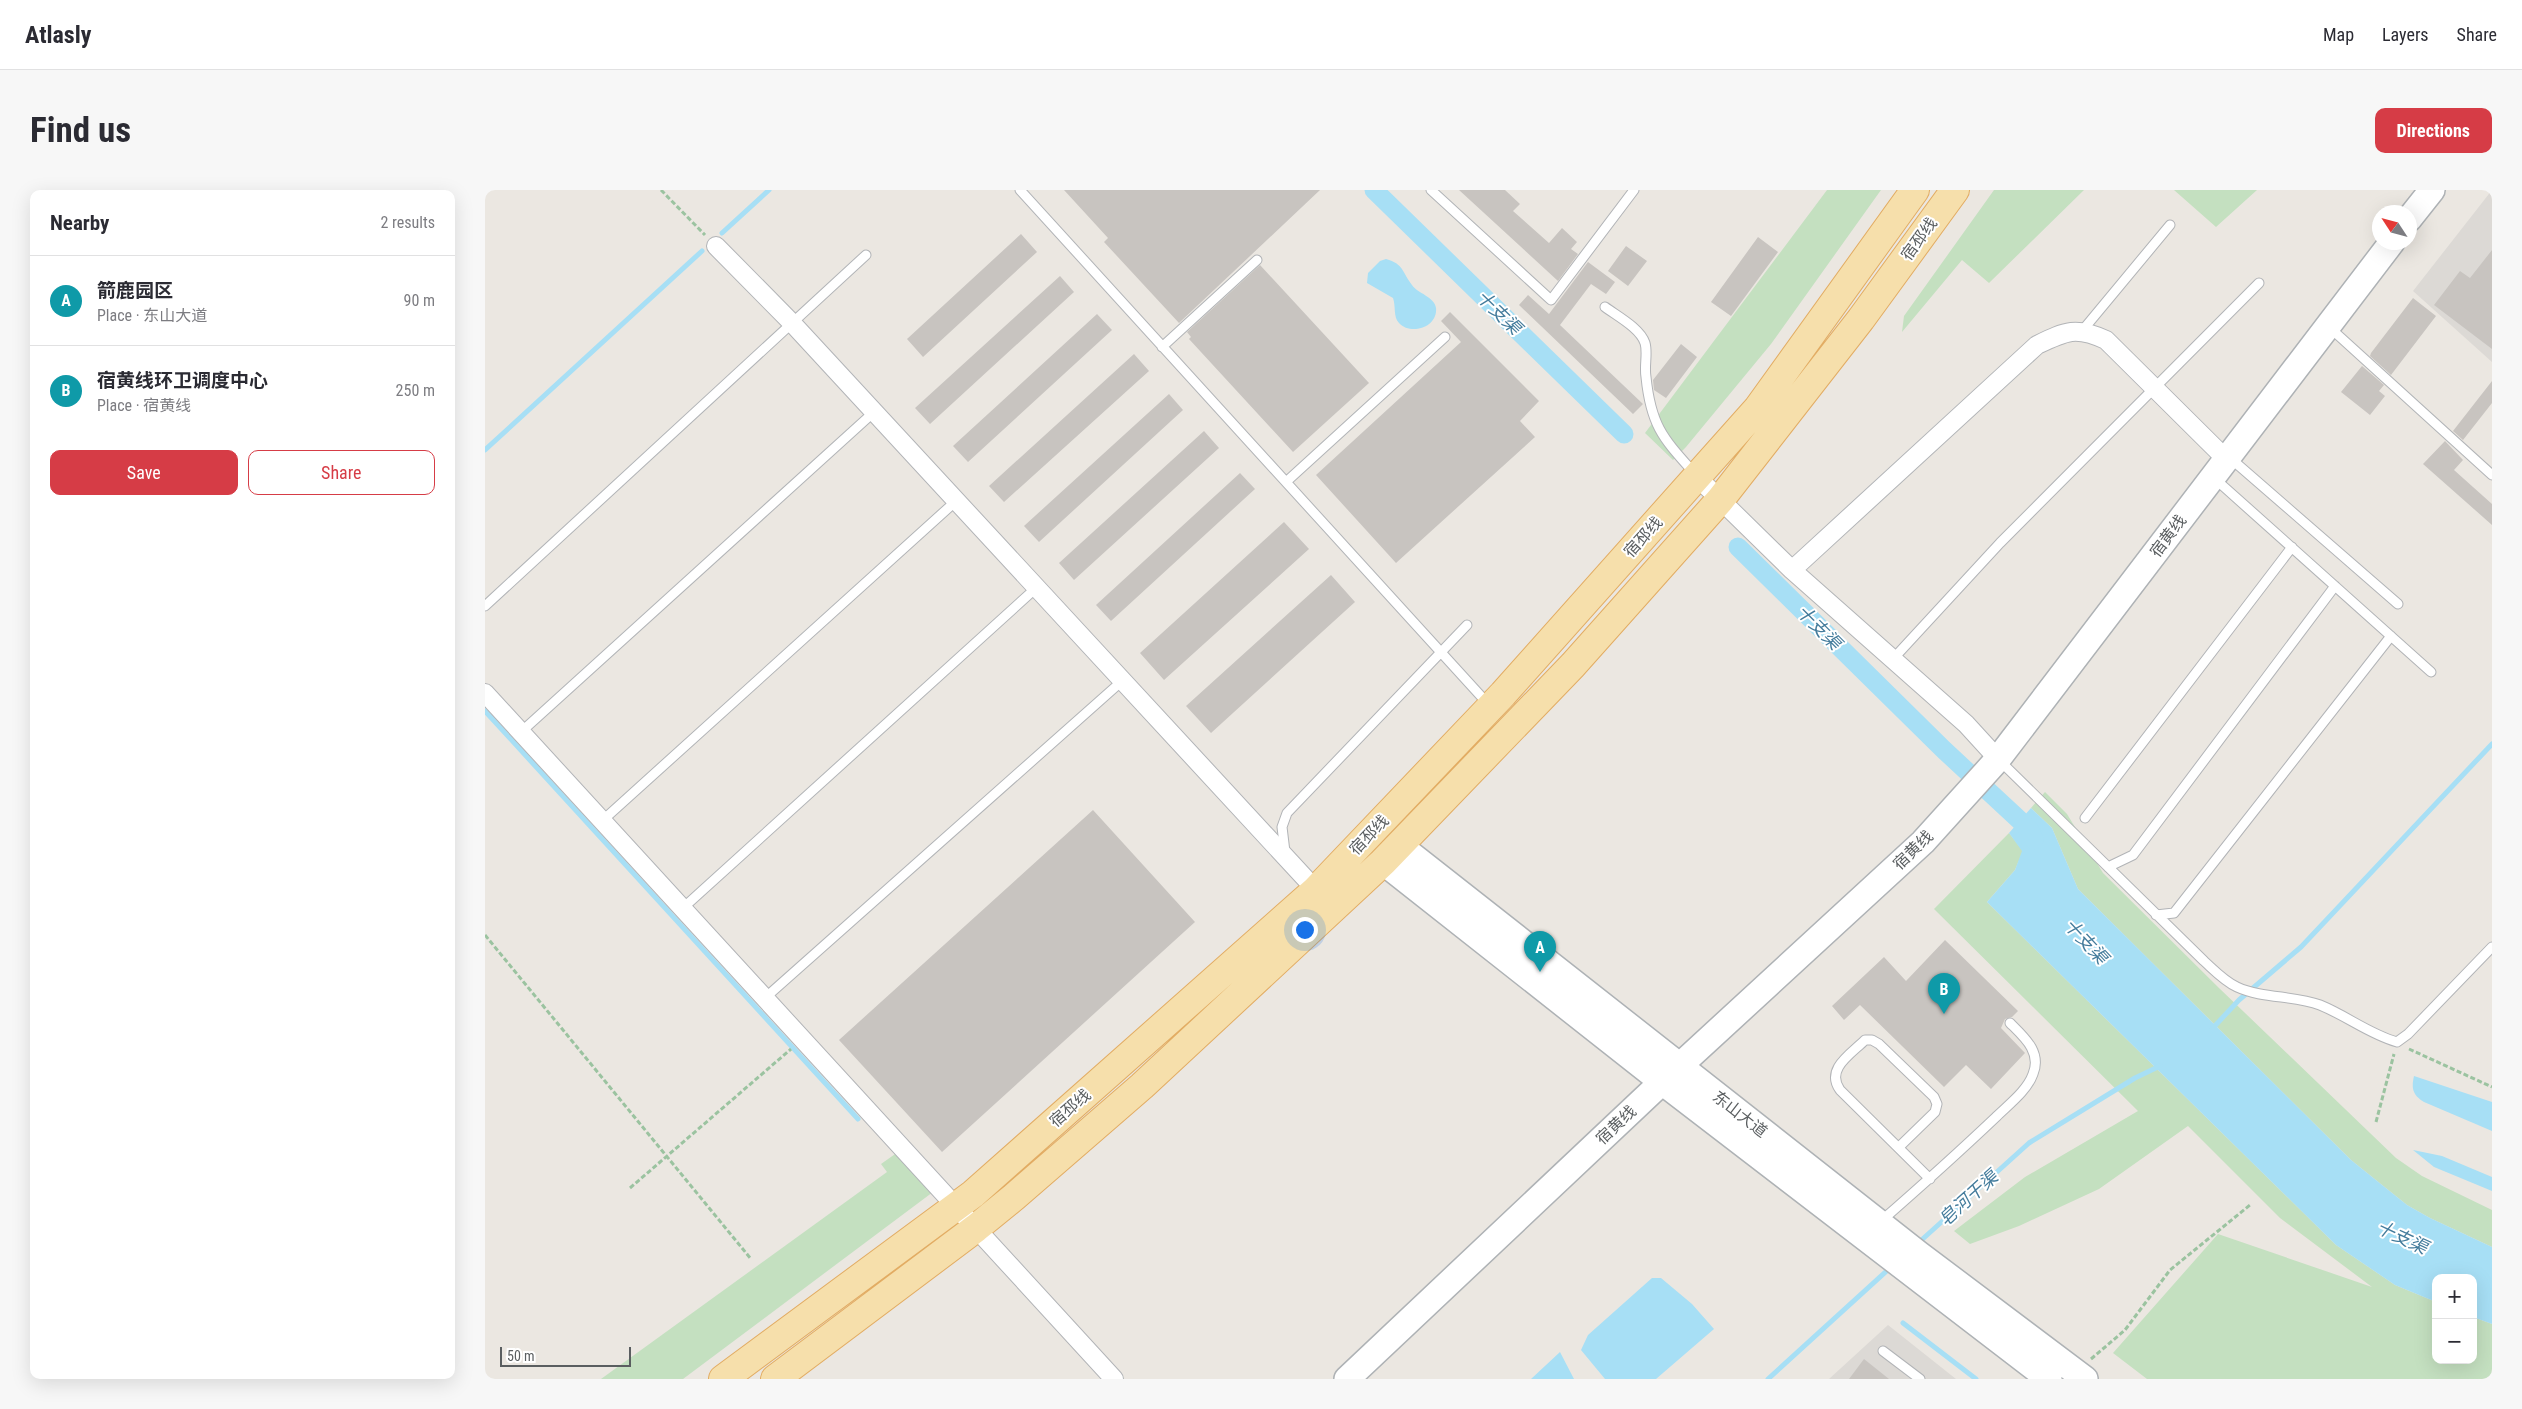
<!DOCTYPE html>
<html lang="en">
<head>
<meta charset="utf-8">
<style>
	body { margin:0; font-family:"Roboto Condensed","Noto Sans SC",sans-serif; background:#f7f7f7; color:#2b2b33 }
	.controls { position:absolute; right:15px; bottom:15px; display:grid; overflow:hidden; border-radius:10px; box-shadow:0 5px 20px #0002 }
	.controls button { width:45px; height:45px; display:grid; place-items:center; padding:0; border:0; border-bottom:1px solid #e1e1e2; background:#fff; color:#2b2b33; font:25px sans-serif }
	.compass { position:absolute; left:1887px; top:15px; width:45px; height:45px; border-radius:50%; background:#fff; box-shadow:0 5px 20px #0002; rotate:306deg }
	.scale { position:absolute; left:15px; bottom:12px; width:131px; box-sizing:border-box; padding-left:5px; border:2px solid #5a5e60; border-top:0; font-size:14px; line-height:18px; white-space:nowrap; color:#5a5e60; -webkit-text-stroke:4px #fff; paint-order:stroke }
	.you { position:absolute; left:819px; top:739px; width:18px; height:18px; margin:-12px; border:4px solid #fff; border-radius:50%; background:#1a73e8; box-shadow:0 0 0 8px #1a73e833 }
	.badge { display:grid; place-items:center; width:32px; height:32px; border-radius:50%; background:#d63c46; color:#fff; font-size:16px; font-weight:700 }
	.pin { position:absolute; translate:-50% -41px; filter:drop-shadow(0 1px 2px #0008) }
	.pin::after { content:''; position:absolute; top:26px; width:18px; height:15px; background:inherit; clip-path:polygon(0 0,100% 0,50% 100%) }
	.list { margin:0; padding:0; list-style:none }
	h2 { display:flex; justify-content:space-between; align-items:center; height:65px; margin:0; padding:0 20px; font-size:21px }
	h2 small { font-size:16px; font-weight:400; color:#7c7c81 }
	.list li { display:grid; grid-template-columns:32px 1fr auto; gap:15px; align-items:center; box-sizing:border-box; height:90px; padding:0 20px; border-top:1px solid #e1e1e2 }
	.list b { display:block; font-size:19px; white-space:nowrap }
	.list p { margin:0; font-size:16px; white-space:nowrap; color:#7c7c81 }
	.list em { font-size:16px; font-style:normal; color:#7c7c81 }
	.actions { display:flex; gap:10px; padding:15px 20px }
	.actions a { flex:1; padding:11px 0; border:1px solid #d63c46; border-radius:10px; text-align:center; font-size:18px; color:#d63c46 }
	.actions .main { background:#d63c46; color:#fff }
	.map { position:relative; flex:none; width:2007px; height:1189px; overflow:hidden; border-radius:10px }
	header { display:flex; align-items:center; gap:30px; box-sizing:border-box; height:70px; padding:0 25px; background:#fff; border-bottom:1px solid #e1e1e2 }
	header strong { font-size:24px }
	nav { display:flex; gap:28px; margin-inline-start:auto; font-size:18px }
	.intro { display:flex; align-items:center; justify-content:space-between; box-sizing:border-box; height:120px; padding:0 30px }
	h1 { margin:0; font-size:35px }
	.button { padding:12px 22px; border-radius:10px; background:#d63c46; color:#fff; font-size:18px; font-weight:700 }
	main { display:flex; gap:30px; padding:0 30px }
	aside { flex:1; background:#fff; border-radius:10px; box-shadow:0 5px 20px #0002 }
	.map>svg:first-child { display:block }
</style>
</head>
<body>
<header>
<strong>Atlasly</strong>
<nav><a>Map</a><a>Layers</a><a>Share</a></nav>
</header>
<div class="intro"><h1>Find us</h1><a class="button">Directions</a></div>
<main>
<aside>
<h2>Nearby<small>2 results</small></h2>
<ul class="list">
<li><span class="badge" style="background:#0f9aa8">A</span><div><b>箭鹿园区</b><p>Place · 东山大道</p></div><em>90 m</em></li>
<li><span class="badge" style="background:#0f9aa8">B</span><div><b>宿黄线环卫调度中心</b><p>Place · 宿黄线</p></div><em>250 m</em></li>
</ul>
<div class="actions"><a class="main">Save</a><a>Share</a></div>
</aside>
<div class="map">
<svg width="2007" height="1189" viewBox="0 0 2007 1189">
	<rect width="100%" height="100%" fill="#ebe7e1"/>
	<path fill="#dcd9d5" d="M2007,0V172L1928,101Z
		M1403,1135L1471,1189H1344Z"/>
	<path fill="#c4e0c0" d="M1342,0H1396L1286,154L1201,257L1188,270L1160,243Z
		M1509,0H1599L1504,93L1477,70L1417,142L1419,126Z
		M1689,0H1772L1731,37Z
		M1560,602L1582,624L1618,683L1734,798L1911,968L1937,986L2007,1020V1057L1945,1028L1922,1015L1866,970L1593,699L1567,638L1546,618Z
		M1524,643L1538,661L1530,680L1502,712L1851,1055L1910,1095L1951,1112V1170H1988V1127L2007,1134V1189H1662L1628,1163L1733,1044L1887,1097L1795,1028L1703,936L1614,999L1534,1036L1485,1054L1469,1041L1540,987L1653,921L1449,719Z
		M413,962L448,1002L198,1189H116L402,982L396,974Z"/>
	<path fill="#a7dff5" d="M901,69C919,74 917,82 927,95C932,103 950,107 951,118C953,137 926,146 914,133C908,127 911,116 908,108L882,93L883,83L895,71Z
		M1546,618L1567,638L1593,699L1866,970L1922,1015L1945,1028L2007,1057V1134L1988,1127V1088H1951V1112L1910,1095L1851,1055L1502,712L1530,680L1537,661L1524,643Z
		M1929,886L2007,912V941L1939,912C1928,905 1926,899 1929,886Z
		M1928,960L1957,966L2007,987V1001L1949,977Z
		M1167,1088H1176L1207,1114L1229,1139L1171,1189H1120L1096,1160L1103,1145Z
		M1075,1162L1089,1189H1046Z"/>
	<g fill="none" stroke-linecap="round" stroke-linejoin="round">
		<path stroke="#a7dff5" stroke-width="5" d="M237,43L284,0
			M0,260L217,61
			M0,521L373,929
			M1726,840L1754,810L1816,757L2007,554
			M1431,1055L1544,953L1650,888L1675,876
			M1418,1133L1491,1189
			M1283,1189L1406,1077"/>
		<path stroke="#a7dff5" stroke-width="19" d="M889,0L1139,244
			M1253,357L1459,560L1543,638L1549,650"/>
	</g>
	<path fill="#c8c4c0" d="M579,0H835L694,133L619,52L623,48Z
		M974,0H1020L1035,14L1028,21L1064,53L1077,38L1092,52L1086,59L1093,64L1073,91Z
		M536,44L552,62L438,167L422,149Z
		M1273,47L1293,62L1246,126L1226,112Z
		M1141,56L1162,71L1143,96L1123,81Z
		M2007,60V159L1949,115L1975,81L1985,88Z
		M1103,72L1130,92L1121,104L1106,94L1075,135L1158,214L1148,224L1034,115L1043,105L1064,124Z
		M775,75L884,193L808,262L704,149L706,147L702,142Z
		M575,86L589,102L445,234L430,218Z
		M1928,108L1951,126L1906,185L1885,166L1886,163Z
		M965,122L1054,211L1035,231L1050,247L911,373L831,285L976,152L956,131Z
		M612,124L627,140L483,272L468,256Z
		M1196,154L1212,167L1181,208L1169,200L1168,190Z
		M649,164L664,181L519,312L504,296Z
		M1877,176L1899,195L1894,201L1900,206L1885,225L1856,202Z
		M2007,191V213L1978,250L1968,241Z
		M684,204L698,220L554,352L539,336Z
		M719,241L734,258L589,390L574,373Z
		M1960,251L1978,270L1969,280L2007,314V335L1938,274Z
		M755,283L770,299L626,431L611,415Z
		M799,332L824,359L679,490L655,463Z
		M846,385L870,412L726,543L701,516Z
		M608,620L710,732L457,962L354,850Z
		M1460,750L1533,821L1527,827L1520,829L1516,838L1540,863L1506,899L1481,875L1459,897L1375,815L1359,830L1347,816L1399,767L1421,791Z
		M1379,1169L1404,1189H1364Z"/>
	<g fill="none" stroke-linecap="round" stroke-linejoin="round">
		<g stroke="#b2b4b7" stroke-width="11">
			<path id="service" d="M535,0L1004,515
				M946,0L1066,110L1149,0
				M1120,117C1132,126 1155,138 1160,153C1163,163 1159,176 1161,187C1166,237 1179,249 1210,284
				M1843,136L2007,285
				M1597,141L1685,35
				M677,157L772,70
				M1744,267L1913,414
				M1728,287L1946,482
				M801,292L960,147
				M0,416L381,65
				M1408,469L1515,353L1774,93
				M36,542L389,222
				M1514,570L1719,771C1729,780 1739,791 1752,797C1778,809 1809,805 1835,815C1862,826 1884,844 1912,852L1923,844L2007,757
				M1600,628L1807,357
				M117,631L471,311
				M800,662L797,637L802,623L982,435
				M1623,677L1648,665L1850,396
				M198,718L551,398
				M1671,725L1689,723L1906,446
				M280,808L637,491
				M1414,957L1450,922L1452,914L1449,907L1394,854L1387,850H1380C1366,864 1340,879 1355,900L1445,989
				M1395,1032C1434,998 1473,963 1511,927C1523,915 1542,901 1548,884C1557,862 1539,847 1525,833
				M1398,1161L1435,1189"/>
		</g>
		<g stroke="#b2b4b7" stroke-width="20">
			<path id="minor" d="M231,56L307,133L831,700
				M1212,287L1307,380L1481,534L1513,569
				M1307,380L1552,155C1581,141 1591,136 1621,150L1742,270
				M0,503L629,1189"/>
		</g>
		<g stroke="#aeb2b5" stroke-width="28">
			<path id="secondary" d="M1924,29L1947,0
				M914,655L1434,1064L1600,1189
				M898,672L1177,892L1564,1189
				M862,1189L1177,892L1438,652L1513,569L1907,52"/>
		</g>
		<g stroke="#e2ac63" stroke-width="30">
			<path id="primary" d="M238,1189L488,1004L831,700L1018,504L1273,218L1430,0
				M290,1189L491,1038L529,1007L657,896L898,672L1088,475L1235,310L1376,129L1470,0"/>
		</g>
		<path stroke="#9bc3a0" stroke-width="3" stroke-dasharray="5 2.5" stroke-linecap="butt" d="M176,0L220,45
			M0,745L266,1069
			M1924,859L2007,897
			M1891,932L1909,864
			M145,998L306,859
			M1606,1169L1640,1140L1685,1080L1765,1015"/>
		<use href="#service" stroke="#fff" stroke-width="9"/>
		<use href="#minor" stroke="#fff" stroke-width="18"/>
		<use href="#secondary" stroke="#fff" stroke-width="25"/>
		<use href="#primary" stroke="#f6dfab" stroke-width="28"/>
	</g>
	<g text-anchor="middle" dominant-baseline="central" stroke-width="4" stroke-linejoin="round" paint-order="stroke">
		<g font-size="16" fill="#5a5e60" stroke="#fff">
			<text transform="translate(1434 49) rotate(-54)">宿邳线</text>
			<text transform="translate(1683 346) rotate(-53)">宿黄线</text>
			<text transform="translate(1158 347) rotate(-48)">宿邳线</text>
			<text transform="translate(884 645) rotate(-46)">宿邳线</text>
			<text transform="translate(1428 660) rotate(-44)">宿黄线</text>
			<text transform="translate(585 918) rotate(-41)">宿邳线</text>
			<text transform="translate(1255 924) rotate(38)">东山大道</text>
			<text transform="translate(1131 935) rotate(-43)">宿黄线</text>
		</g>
		<g font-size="18" font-style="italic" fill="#447c9c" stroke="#fff">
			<text transform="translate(1014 122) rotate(44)">十支渠</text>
			<text transform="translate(1334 437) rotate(45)">十支渠</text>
			<text transform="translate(1601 751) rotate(47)">十支渠</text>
			<text transform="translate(1483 1008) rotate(-42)">皂河干渠</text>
			<text transform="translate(1917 1047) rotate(25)">十支渠</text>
		</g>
	</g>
</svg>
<div class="controls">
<button>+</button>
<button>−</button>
</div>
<svg class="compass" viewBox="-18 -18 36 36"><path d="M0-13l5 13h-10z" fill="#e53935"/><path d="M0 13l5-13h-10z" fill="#7c7c81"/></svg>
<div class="scale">50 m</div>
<div class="you"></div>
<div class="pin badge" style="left:1055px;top:782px;background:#0f9aa8">A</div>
<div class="pin badge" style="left:1459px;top:824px;background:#0f9aa8">B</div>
</div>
</main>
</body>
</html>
